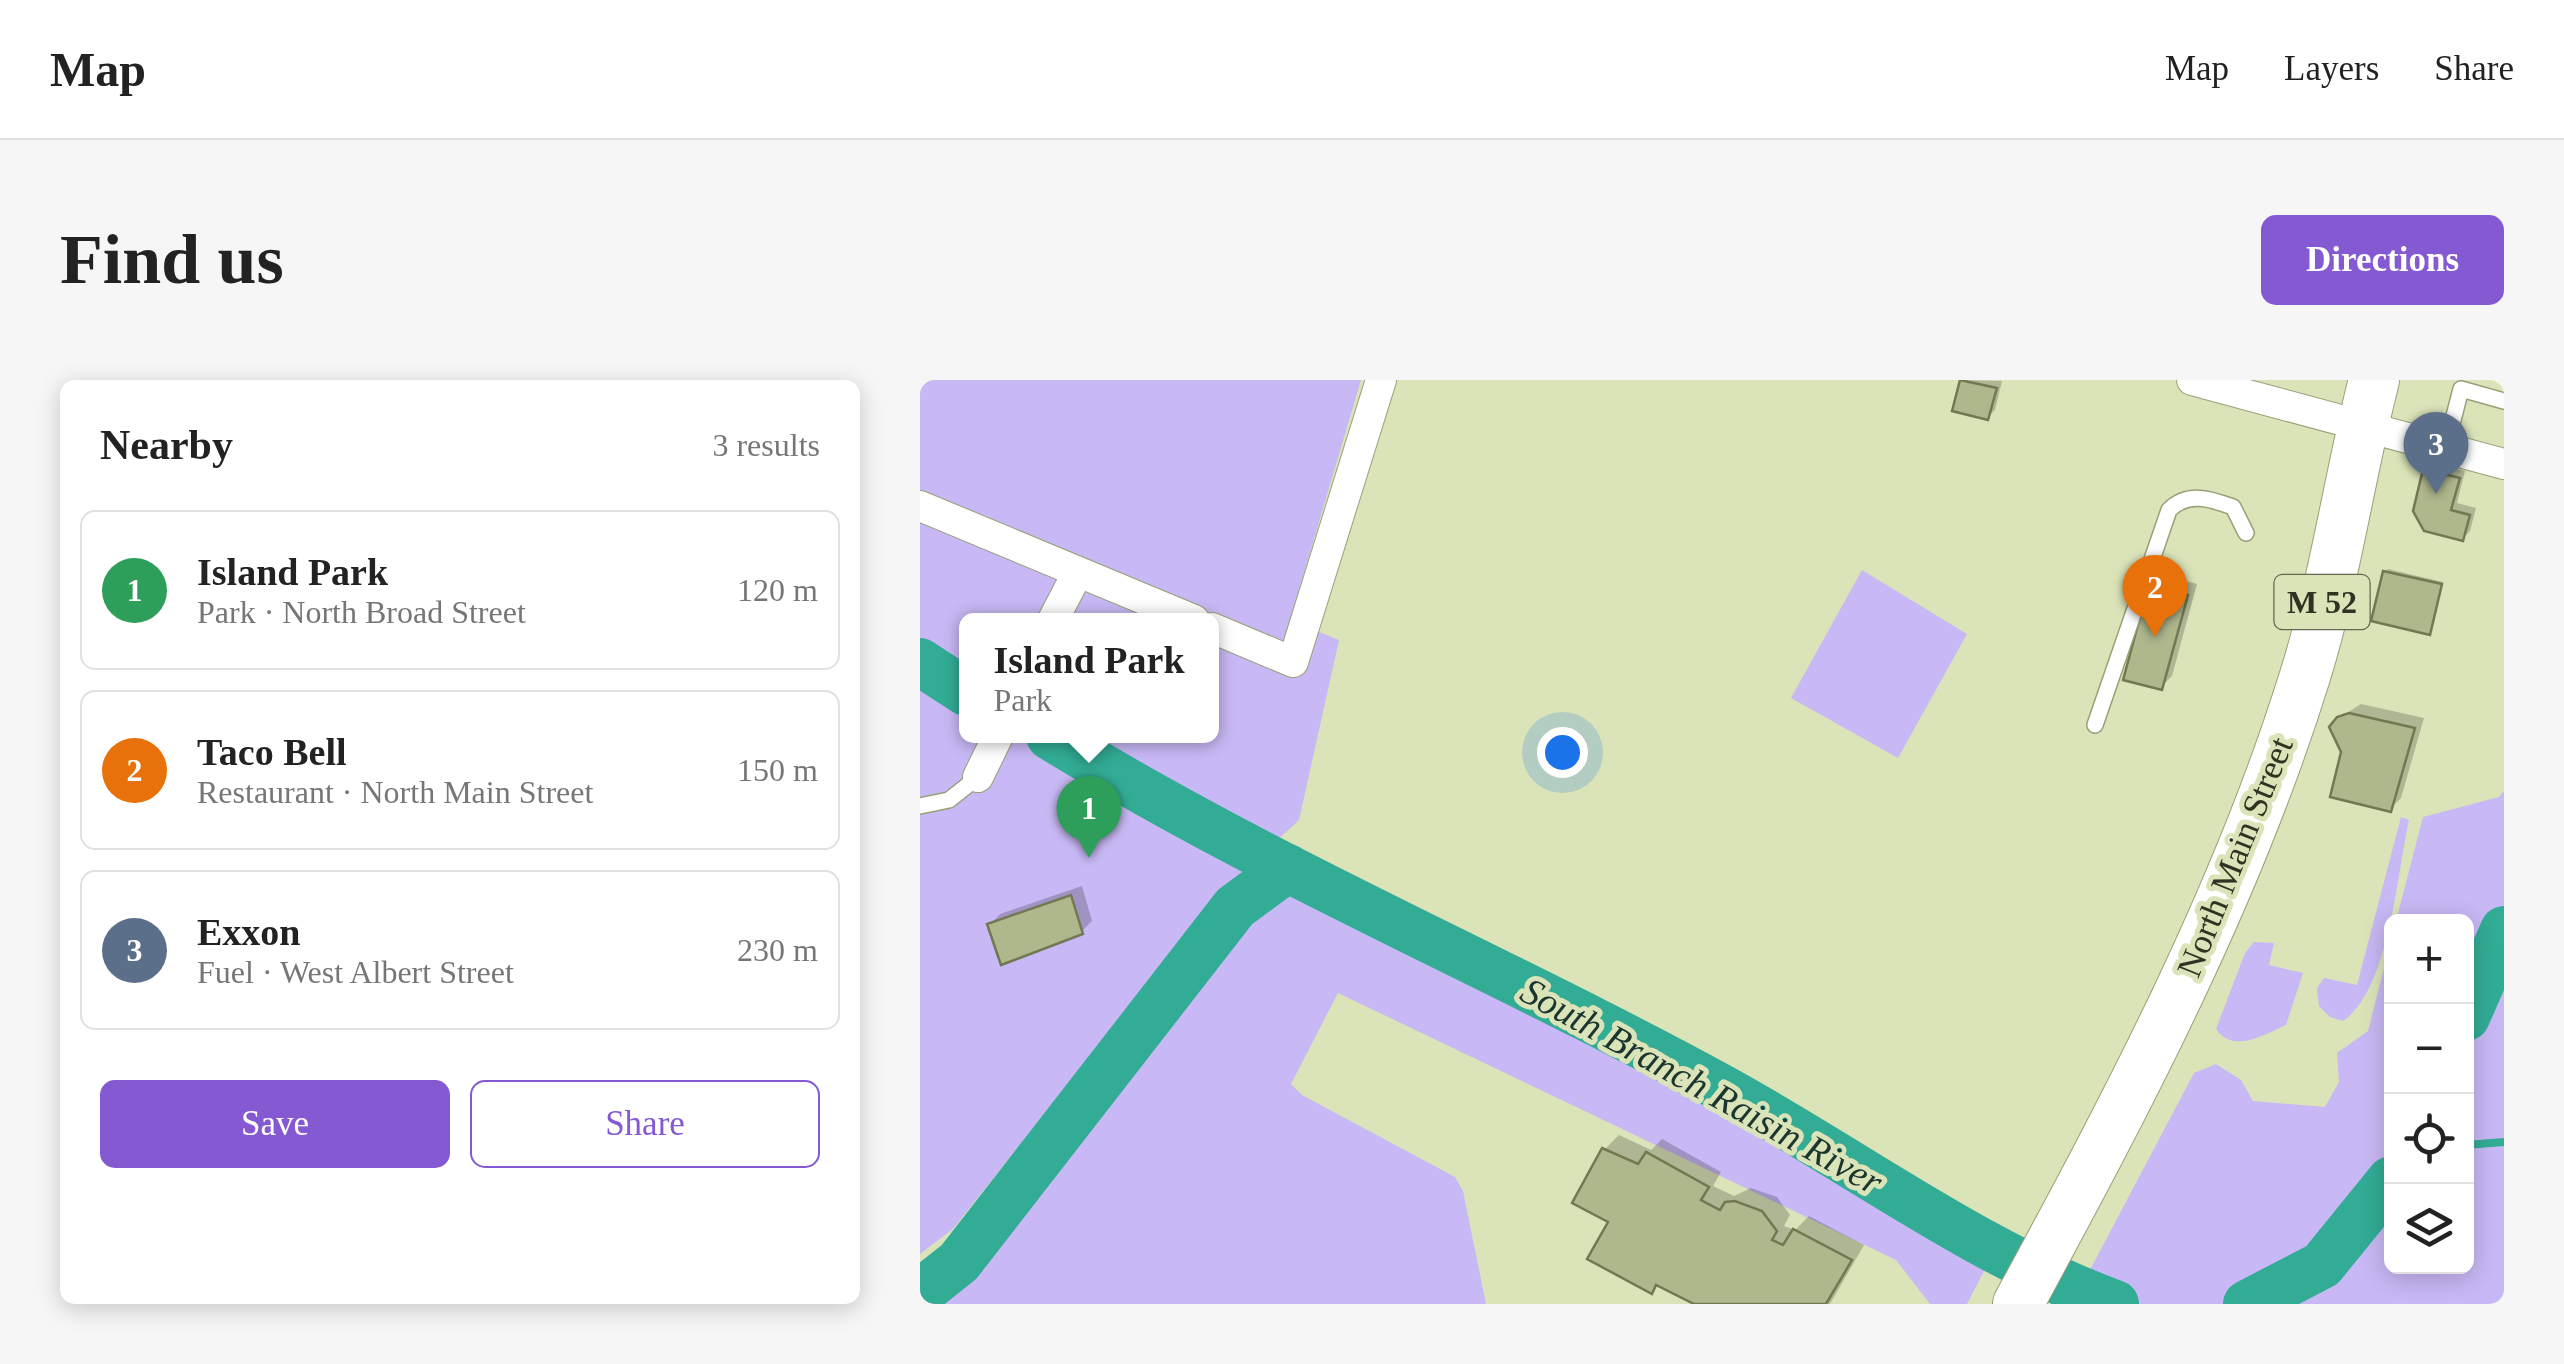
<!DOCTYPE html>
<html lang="en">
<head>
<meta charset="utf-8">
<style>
	body { margin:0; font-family:"Times New Roman",serif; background:#f6f6f6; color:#222 }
	.controls { position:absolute; right:30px; bottom:30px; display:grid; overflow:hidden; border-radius:15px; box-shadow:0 5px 25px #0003 }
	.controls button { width:90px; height:90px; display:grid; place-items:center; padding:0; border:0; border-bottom:2px solid #e0e0e0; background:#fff; color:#222; font:50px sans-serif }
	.you { position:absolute; left:642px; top:372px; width:35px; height:35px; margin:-25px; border:8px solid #fff; border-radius:50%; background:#1a73e8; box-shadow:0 0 0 15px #1a73e833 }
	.badge { display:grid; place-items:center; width:65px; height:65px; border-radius:50%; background:#8459d2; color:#fff; font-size:32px; font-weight:700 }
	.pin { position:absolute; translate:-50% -82px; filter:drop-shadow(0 2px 5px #0008) }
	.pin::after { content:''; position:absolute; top:52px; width:35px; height:30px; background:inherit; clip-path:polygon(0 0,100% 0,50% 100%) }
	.popup { position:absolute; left:39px; top:233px; width:260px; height:130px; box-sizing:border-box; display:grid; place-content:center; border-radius:15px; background:#fff; filter:drop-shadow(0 2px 8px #0005); font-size:32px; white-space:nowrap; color:#767676 }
	.popup b { font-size:38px; color:#222 }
	.popup::after { content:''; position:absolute; left:50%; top:100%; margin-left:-20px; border:20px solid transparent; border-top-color:#fff }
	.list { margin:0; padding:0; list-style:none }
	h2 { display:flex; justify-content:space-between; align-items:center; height:130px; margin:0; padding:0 40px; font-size:42px }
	h2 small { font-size:32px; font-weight:400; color:#767676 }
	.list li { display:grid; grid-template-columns:65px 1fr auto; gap:30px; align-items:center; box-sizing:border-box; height:160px; margin:0 20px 20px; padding:0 20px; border:2px solid #e0e0e0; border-radius:15px }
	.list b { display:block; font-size:38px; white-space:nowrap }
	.list p { margin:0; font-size:32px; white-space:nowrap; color:#767676 }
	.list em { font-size:32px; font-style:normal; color:#767676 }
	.actions { display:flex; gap:20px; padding:30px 40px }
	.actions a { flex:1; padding:22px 0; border:2px solid #8459d2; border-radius:15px; text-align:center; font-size:35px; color:#8459d2 }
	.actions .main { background:#8459d2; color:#fff }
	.icon { flex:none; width:55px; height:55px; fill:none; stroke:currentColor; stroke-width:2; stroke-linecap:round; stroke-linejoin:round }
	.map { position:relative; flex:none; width:1584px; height:924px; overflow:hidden; border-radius:15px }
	header { display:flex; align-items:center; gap:60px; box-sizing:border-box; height:140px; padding:0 50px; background:#fff; border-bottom:2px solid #e0e0e0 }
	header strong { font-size:48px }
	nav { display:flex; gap:55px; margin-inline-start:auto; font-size:35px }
	.intro { display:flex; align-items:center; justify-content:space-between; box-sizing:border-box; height:240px; padding:0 60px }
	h1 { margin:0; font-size:70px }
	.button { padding:25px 45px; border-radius:15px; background:#8459d2; color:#fff; font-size:35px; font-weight:700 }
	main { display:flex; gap:60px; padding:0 60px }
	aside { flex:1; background:#fff; border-radius:15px; box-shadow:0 5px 25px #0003 }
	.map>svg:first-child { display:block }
</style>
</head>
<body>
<header>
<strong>Map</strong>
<nav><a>Map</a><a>Layers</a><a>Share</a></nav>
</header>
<div class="intro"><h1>Find us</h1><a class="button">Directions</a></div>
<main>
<aside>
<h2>Nearby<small>3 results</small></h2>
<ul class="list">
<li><span class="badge" style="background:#2e9e5b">1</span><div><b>Island Park</b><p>Park · North Broad Street</p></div><em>120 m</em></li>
<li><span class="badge" style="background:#e8710a">2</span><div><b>Taco Bell</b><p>Restaurant · North Main Street</p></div><em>150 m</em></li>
<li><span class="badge" style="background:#5c6f8a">3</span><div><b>Exxon</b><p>Fuel · West Albert Street</p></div><em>230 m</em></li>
</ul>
<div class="actions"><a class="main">Save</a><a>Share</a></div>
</aside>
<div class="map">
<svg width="1584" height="924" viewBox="0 0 1584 924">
	<rect width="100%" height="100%" fill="#dbe4b9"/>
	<path fill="#c8b8f5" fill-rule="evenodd" d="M0,0H441L370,240L419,260L379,440L297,516L33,849L0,874ZM46,240H292V356H46Z
		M942,190L1047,254L978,378L871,318Z
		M1584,411V924H1152L1274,693L1296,684L1321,700L1333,721L1405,727L1419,702L1417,673L1448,651L1471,561V886H1546V542L1476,541L1503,437L1579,417Z
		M1481,437L1489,440C1477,494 1469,610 1423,641L1410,637L1399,626L1397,608L1404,598L1437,605Z
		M368,489L805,710L1076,868L1047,924H1010L976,880L418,613L371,704L382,715L535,797L543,811L566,924H0V913L39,882L315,527Z
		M1334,562L1354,563L1349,585L1383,593L1366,645C1344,655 1313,674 1296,649L1325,573Z"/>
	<path fill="#0003" d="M1043,0L1082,1L1075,30L1068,37L1035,29Z
		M1513,83L1545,91L1537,123L1556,128L1550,151L1543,158L1506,90Z
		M1468,189L1523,202L1509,252L1465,192Z
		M1242,194L1277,204L1252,296L1241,307L1231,205Z
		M1441,324L1504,338L1481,418L1470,429L1419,338Z
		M162,506L172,541L161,552L70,545L80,534Z
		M699,755L731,770L742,759L801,792L793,806L814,816L831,808L857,817L870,835L864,846L875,850L889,836L944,865L910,924H778L738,904L731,911L691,841L684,770Z"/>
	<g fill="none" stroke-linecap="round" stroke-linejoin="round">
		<path stroke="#32ac95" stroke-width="8" d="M1546,765L1584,762"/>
		<path stroke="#32ac95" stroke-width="48" d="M0,282L46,312
			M130,356C347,490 582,588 805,710C934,781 1056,873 1195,924
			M1546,637L1584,550
			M0,913L39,882L315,527L368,488
			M1327,924L1402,885L1471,800"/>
	</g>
	<path fill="#afb78d" stroke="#727952" stroke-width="2.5" d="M1040,0L1077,8L1068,40L1032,31Z
		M1503,89L1540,98L1531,130L1550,135L1543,161L1504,151L1493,131Z
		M1463,191L1522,204L1510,255L1451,241Z
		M1229,204L1268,215L1242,310L1203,300Z
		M1429,333L1495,348L1471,432L1410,417L1421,372L1409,347L1417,337Z
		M151,515L163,554L81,585L67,544Z
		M682,768L718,784L726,772L789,807L781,820L800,830L805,822L815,821L842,831L857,851L852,860L863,865L873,849L932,880L906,924H774L736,905L732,914L667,879L688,842L652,823Z"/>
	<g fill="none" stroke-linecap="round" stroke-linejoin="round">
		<g stroke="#98a077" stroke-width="18">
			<path id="lane" d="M1526,67L1541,9L1584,21
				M1175,345L1249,130C1268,111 1291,119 1313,127L1326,153
				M0,426L29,420L58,397"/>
		</g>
		<g stroke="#98a077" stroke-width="32">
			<path id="street" d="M1272,0L1584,84
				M0,126L274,240
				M133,240L158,192
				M292,248L373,282L461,0
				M58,397L78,356"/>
		</g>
		<g stroke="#98a077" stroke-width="52">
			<path id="primary" d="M1098,924C1208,721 1316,518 1385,296C1415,200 1429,98 1454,0"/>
		</g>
		<use href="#lane" stroke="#fff" stroke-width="15"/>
		<use href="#street" stroke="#fff" stroke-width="30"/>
		<use href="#primary" stroke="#fff" stroke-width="50"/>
	</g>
	<g text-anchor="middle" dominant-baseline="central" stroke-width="10" stroke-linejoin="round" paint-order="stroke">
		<rect fill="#dbe4b9" stroke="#63684f" stroke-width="2.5" x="1354.5" y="195" width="95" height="54" rx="8"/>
		<g font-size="32" font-weight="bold" fill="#303322">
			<text x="1402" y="222">M 52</text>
		</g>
		<g font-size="35" fill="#303322" stroke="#dbe4b9">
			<text transform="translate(1315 477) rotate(-68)">North Main Street</text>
		</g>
		<g font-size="38" font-style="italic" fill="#1b352f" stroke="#dbe4b9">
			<text transform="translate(782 706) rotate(29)">South Branch Raisin River</text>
		</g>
	</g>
</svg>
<div class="controls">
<button>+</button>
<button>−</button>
<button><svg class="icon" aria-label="locate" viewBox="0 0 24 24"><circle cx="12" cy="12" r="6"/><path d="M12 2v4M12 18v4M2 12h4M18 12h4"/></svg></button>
<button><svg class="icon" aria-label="layers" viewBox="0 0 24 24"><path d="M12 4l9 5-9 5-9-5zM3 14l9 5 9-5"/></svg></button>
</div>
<div class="you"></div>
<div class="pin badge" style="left:169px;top:478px;background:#2e9e5b">1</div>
<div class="popup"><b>Island Park</b>Park</div>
<div class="pin badge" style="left:1235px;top:257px;background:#e8710a">2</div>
<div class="pin badge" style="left:1516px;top:114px;background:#5c6f8a">3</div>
</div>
</main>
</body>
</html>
